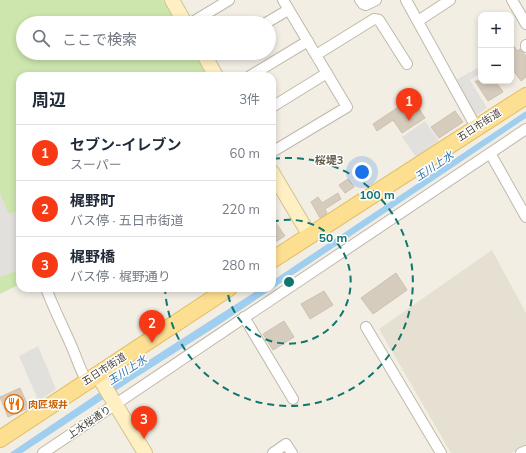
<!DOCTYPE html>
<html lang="ja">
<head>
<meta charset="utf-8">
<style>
	body { margin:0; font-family:Mulish,"Noto Sans JP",sans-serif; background:#f2f2f3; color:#1f2937 }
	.controls { position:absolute; right:12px; top:12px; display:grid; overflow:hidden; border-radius:8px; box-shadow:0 2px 6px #0003 }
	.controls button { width:36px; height:36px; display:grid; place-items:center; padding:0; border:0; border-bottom:1px solid #e0e1e3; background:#fff; color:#1f2937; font:20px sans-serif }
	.you { position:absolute; left:362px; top:172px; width:14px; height:14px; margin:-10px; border:3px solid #fff; border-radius:50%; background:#1a73e8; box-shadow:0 0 0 6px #1a73e833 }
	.badge { display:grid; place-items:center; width:26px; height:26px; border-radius:50%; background:#f73916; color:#fff; font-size:13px; font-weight:700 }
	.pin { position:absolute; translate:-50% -33px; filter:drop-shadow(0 1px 2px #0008) }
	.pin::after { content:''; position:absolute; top:21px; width:14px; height:12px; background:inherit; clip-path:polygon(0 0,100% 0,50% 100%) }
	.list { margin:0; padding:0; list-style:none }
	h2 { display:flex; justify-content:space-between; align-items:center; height:52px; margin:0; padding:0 16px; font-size:17px }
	h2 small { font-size:13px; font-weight:400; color:#747a83 }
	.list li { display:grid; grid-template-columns:26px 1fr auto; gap:12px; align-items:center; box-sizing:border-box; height:56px; padding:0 16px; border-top:1px solid #e0e1e3 }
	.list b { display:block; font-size:15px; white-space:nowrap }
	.list p { margin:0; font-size:13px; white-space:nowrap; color:#747a83 }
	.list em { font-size:13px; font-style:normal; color:#747a83 }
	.icon { flex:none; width:22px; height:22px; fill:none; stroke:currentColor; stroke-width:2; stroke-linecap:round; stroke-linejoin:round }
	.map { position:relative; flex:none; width:526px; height:453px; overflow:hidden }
	.search { position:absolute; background:#fff; box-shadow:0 2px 6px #0003; left:16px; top:16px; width:260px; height:44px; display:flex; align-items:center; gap:10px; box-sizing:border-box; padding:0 14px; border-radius:22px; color:#747a83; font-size:15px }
	.panel { position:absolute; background:#fff; box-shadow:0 2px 6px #0003; left:16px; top:72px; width:260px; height:220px; border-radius:12px }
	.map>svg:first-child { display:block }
</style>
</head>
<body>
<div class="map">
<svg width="526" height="453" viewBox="0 0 526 453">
	<rect width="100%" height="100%" fill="#f2eee4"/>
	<path fill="#e6e0d2" d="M492,250L526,313V446L511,453H451L379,329Z"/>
	<path fill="#cce6ad" d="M0,0H163L176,23H23V53H194L207,76H20V284L0,294Z"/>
	<path fill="#e2e0dc" d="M481,66V73L470,80L487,108L473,118L454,81Z
		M425,121L439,141L416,157L402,137Z
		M0,193L9,214L20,210V271H17L0,277Z
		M38,346L56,389L39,401L38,400L19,356Z"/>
	<path fill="#a0ceef" d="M526,111V118L217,326L132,380L22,453H10L118,380L261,288H272V281Z"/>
	<path fill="#d6ccbd" stroke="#cec1ad" d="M511,42L517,51L520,49L526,56V77L521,81L511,67Z
		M475,81H495L503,92L488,101Z
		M412,98L425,118L402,133L393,120L377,131L373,124Z
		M455,111L463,122L439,138L431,127Z
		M348,179L354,187L345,193L339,185Z
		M338,193L341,199L325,209L327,213L320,218L311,202L318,197L322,203Z
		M276,223L285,236L272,244V226Z
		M396,273L407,290L373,314L361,298Z
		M324,291L333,305L310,319L301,304Z
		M284,321L294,337L273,350L263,334Z
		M20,388L29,408L8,417L0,397Z"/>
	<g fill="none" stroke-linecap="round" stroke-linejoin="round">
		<g stroke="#c0b8aa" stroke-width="12">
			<path id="street" d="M360,0L363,4L366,5L376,0
				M406,0L476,127
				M512,0L526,24
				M418,21L450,0
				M191,23L229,0
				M266,23L288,10
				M526,45V47
				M316,55L374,19L379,20L407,64
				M206,59L216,53
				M250,76L308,41
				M272,107L327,73
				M272,152L347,107L283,0
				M490,153L526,217
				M46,288C54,310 65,330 74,352C78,362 81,372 87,381
				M244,317L293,399
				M366,327L441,453
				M43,453C204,345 364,236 526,129
				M273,453L286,444L292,453
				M521,453L526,451"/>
		</g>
		<g stroke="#d2c294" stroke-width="16">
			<path id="secondary" d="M172,0L185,23
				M203,53L216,76
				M272,172L310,236
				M97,374L145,453"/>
		</g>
		<g stroke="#e2bc62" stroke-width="18">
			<path id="primary" d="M272,260L526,96
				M0,439L229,288"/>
		</g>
		<use href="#street" stroke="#fff" stroke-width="10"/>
		<use href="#secondary" stroke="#fef0c2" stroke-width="14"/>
		<use href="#primary" stroke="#fddf92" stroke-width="16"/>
	</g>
	<g fill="none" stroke="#0f766e" stroke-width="2" stroke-dasharray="7 5">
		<path d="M272 222A62 62 0 1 1 227 288"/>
		<path d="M273 159A124 124 0 1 1 165 288"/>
	</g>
	<defs>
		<g id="restaurant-ring" transform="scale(1)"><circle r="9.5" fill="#fff" stroke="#e8710a" stroke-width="1.5"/><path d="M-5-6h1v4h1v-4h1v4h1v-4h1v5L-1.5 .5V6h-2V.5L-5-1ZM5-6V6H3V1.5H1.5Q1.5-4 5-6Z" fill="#e8710a"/></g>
	</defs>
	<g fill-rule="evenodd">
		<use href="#restaurant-ring" x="14" y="404"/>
	</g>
	<g text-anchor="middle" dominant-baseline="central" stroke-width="3" stroke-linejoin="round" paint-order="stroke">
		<g font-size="10" fill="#443e34" stroke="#fff">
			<text transform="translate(479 125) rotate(-33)">五日市街道</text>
			<text transform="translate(104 369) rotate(-33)">五日市街道</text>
			<text transform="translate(89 422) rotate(-34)">上水桜通り</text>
		</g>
		<g font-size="10" font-weight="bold" fill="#c56008" stroke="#fff" text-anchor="start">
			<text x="28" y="404">肉匠坂井</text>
		</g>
		<g font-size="11" font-weight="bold" fill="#665c4b" stroke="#fff">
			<text x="329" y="160">桜堤3</text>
		</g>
		<g font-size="11" font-style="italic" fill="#2f78ae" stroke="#fff">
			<text transform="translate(434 166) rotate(-34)">玉川上水</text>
			<text transform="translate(127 370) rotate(-33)">玉川上水</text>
		</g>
	</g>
	<circle cx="289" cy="282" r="6" fill="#0f766e" stroke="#fff" stroke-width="2"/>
	<g font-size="12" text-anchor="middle" font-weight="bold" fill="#0f766e" stroke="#fff" stroke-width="3" stroke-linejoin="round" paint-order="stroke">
		<text x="377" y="199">100 m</text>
		<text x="333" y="242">50 m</text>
	</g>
</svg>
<div class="controls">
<button>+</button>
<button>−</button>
</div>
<div class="you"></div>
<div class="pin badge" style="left:409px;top:121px">1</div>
<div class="pin badge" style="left:152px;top:343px">2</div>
<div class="pin badge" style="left:144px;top:439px">3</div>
<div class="search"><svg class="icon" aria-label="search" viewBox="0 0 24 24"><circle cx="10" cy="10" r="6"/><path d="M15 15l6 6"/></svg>ここで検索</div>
<section class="panel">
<h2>周辺<small>3件</small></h2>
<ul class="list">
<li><span class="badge">1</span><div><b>セブン-イレブン</b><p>スーパー</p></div><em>60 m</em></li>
<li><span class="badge">2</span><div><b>梶野町</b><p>バス停 · 五日市街道</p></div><em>220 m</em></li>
<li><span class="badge">3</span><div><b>梶野橋</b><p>バス停 · 梶野通り</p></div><em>280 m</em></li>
</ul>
</section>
</div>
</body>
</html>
